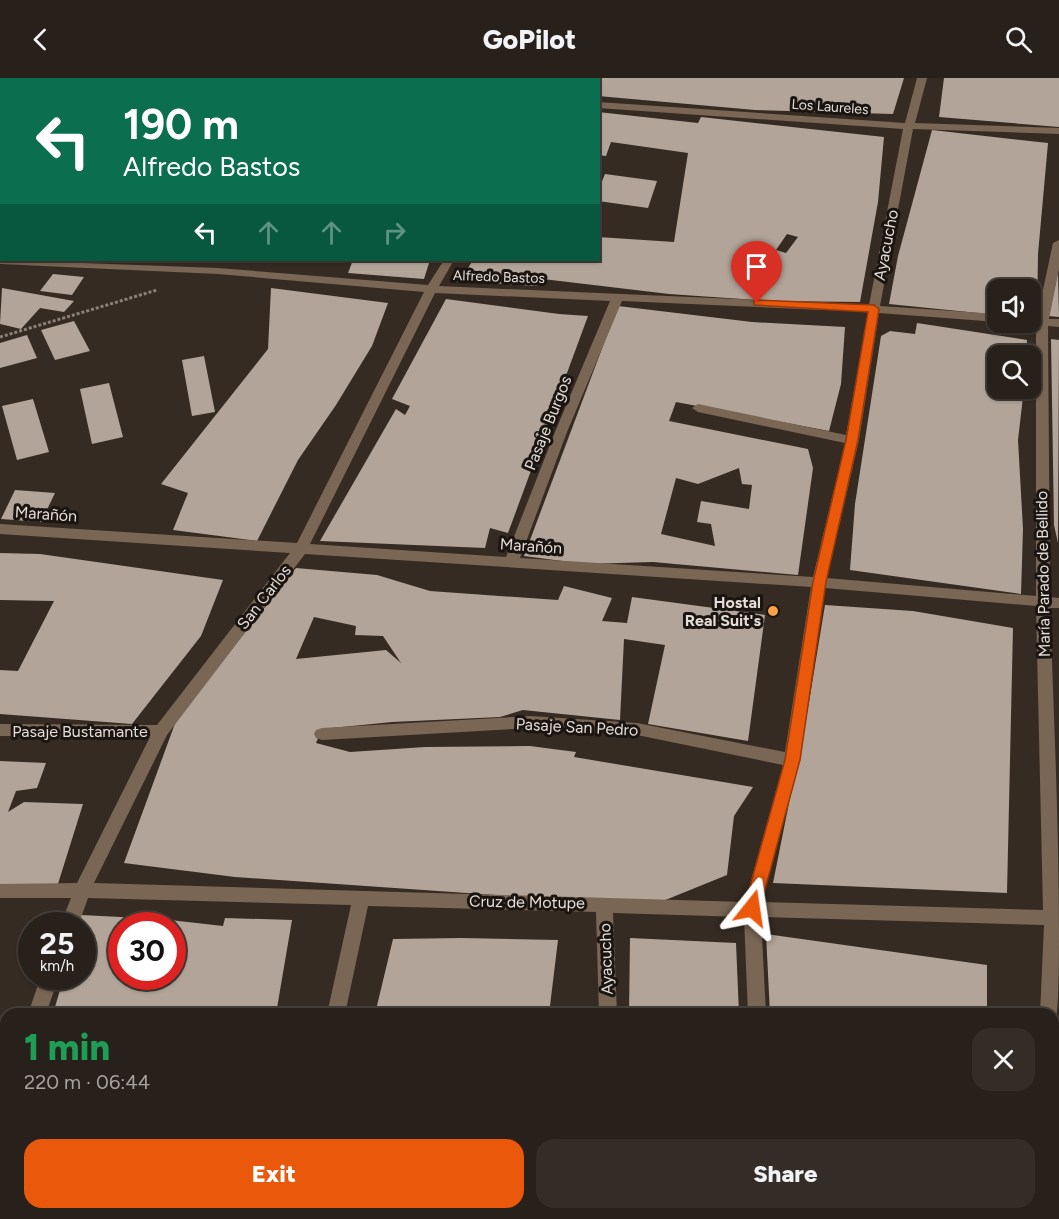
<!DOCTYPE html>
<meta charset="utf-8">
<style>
body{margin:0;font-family:Figtree,sans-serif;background:#342d27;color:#f1f3f6;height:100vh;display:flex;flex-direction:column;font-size:22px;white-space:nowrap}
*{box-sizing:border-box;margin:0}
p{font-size:20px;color:#a5a3a2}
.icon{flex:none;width:33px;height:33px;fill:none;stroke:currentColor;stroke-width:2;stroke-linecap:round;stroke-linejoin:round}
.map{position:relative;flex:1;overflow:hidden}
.sheet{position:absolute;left:0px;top:930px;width:1059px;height:212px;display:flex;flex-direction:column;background:#28201a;border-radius:18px 18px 0 0;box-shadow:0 2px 4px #0004,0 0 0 2px #443e39}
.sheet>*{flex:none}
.banner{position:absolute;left:0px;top:0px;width:600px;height:183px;box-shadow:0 2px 4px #0004,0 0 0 2px #443e39;background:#0b6e4f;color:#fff;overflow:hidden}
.controls{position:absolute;left:987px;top:201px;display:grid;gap:12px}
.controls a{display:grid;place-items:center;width:54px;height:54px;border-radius:12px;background:#28201a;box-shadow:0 2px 4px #0004,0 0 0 2px #443e39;font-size:30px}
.speed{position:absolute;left:18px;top:834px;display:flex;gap:12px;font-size:30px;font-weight:700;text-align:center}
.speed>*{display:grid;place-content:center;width:78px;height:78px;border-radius:50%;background:#28201a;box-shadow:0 2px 4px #0004,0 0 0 2px #443e39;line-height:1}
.speed small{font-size:15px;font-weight:400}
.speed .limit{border:9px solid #d22;background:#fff;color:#111}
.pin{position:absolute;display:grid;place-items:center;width:51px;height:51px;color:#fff;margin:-62px -26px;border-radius:50% 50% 50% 0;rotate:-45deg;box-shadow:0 0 6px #0007}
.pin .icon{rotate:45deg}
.me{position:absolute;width:66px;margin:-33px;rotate:15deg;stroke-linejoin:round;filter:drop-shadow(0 0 4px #0008)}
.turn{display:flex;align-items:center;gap:21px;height:126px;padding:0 24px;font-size:27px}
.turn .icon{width:78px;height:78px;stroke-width:2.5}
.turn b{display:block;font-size:42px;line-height:51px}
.lanes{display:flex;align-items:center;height:57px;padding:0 24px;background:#0003;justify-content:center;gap:30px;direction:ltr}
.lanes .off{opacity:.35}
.round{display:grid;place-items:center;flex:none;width:63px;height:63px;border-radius:18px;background:#342d27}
.summary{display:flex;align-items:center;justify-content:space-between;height:102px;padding:0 24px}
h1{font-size:36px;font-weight:800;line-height:45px;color:#1e9e55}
.action{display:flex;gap:12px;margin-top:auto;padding:12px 24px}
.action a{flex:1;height:69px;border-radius:18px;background:#ea580c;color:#fff;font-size:24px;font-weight:800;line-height:69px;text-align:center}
.action a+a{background:#342d27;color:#f1f3f6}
header{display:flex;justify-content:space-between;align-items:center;height:78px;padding:0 24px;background:#28201a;font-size:27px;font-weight:800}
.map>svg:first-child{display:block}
</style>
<header><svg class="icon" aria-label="back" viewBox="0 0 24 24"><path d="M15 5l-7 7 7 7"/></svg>GoPilot<svg class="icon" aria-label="search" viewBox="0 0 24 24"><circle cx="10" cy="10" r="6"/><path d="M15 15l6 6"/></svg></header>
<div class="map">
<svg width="1059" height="1141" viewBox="0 0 1059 1141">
<rect width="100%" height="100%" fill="#362b22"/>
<path fill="#b2a498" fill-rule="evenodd" d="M598,0H904L893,36L755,32L598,18Z
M944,0H1059V49L939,39Z
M598,34L698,45L701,39L884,59L878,124L860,224L772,223L669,216L543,201L536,208L460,203L473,182H598V159L674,164L688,75L611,64L606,78L598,77ZM787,156L798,159L786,175L776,172Z
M932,52L1048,65L1038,176L1037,240H1030V212H998V237L889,226L898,178Z
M605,96L657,103L648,130L598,123V113Z
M353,182H430L424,201L348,195Z
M1058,194L1059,239L1049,238Z
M53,196L84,199L72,217L40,213Z
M2,210L74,223L64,234L40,230L21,251L0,246Z
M271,210L388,225L372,268L336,327L298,382L257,463L173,452L188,415L161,406L268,271Z
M446,221L559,236L588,238L508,455L490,450L485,470L320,463L396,331L405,337L410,328L392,321Z
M618,228L752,244L845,249L841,306L829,353L676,324L669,343L808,371L813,390L798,497L653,484L585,486L524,478ZM739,390L742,406L752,407L749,431L701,423L697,444L711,446L715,468L661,456L676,400L698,406Z
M74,243L90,273L55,282L41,252Z
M917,245L1027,262L1026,278H998V310H1024L1018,362L1023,451L1021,516L850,492L855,426L881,258L890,253L915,256Z
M27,257L37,280L0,290V265Z
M1051,261L1059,262L1058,465L1054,447Z
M204,278L215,334L192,338L182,282Z
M109,305L123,359L92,366L80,311Z
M33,321L49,374L17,382L2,328Z
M15,412L55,415L41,444L1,441Z
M0,475L40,476L223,502L201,558L132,646L0,636V592L18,593L54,523L0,522Z
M296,490L377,497L430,513L558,522L564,508L612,520L602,543L627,545L632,519L765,537L748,663L648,646L665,567L624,561L620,642L523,632L500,639L392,644L322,651L316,665L350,674L425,669L530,668L576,674L574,679L753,709L734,738L727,797L658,825L581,823L235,799L124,785L177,640ZM314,539L356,548L355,557L383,558L401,585L386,572L296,581Z
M825,527L913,533L1013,550L1007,815L773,805L808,630Z
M0,683L46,685L37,710L16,713L8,734L24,724L83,726L57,809L0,806Z
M81,837L161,841L223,848L225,840L292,842L276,936H53L64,898H82V848H78ZM122,848H172V898H122Z
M766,856L987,887V936H770Z
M461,860L558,862L549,936H375L393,861Z
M630,860L736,865L739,936H629Z
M6,1066V1124H0V1081Z
M538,1136H574L575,1141L538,1137Z
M627,1136H748V1141H646L627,1140Z
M782,1136H988V1141H801L782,1140Z"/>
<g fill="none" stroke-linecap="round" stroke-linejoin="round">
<path stroke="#8b817a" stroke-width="3" stroke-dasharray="3 2" stroke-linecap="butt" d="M0,259L157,212"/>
<path fill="#7a6654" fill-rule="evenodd" d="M193,0H203L192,2Z
M377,0H396L397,2H378Z
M554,0H564L553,2Z
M917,0H927L915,45L1059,50V56L913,51L880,228L998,236V244L879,235L859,362L827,500L1036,518V247L1025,244H1030V239L1037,240L1053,165L1059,162V191L1049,241H1059V249L1048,248L1050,519L1059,520V530H1050C1054,640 1059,750 1059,860C1059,882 1059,923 1056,942L1053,943V936H1040L1044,847L761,839L766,936H748L744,839L613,835L617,936H599L596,834L368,828L345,936H327L351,827L88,820L78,848H60L71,820H0V806L77,805L150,659L0,658V646L157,647L290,475L0,456V446L297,465L424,214L218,196L0,186V180L2,182L218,190L428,207L444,182H454L439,208L869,227L903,51L598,30V24L905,45ZM435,215L610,223L555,354L506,479L310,466ZM622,223L868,234L846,357L698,326L692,330L698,334L845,365L813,499L520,480L567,354ZM305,476L811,509L785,674L637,645L530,638L322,650L316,652L314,656L316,660L322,662L530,650L637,657L783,687L745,824L94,805L167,657ZM825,510L1036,528L1043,832L762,824L800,682Z
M41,898H59L46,936H28Z
M6,1012V1044L0,1046V1014Z
M283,1136H303L302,1141H282Z
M606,1136H626V1141H606Z
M758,1136H778V1141H758Z
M1032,1136H1052L1051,1141H1031Z"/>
</g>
<path fill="#ea580c" stroke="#983908" stroke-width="1.5" d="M757,222L874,227L879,231L858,362L826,504L800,682L760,830L757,835L752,837L746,835L744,830L785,682L813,504L846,362L868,234L754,227V223Z"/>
<circle fill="#f8a14a" stroke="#1a1511" stroke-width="2" cx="773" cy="533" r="6"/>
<g text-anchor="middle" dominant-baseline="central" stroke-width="6" stroke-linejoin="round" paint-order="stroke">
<g font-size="14" fill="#e5ddd7" stroke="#1a1511">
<text transform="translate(830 29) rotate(4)">Los Laureles</text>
<text transform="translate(499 199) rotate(2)">Alfredo Bastos</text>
</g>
<g font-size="16" fill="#e5ddd7" stroke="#1a1511">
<text transform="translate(886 167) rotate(-79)">Ayacucho</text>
<text transform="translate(548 345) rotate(-68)">Pasaje Burgos</text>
<text transform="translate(46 436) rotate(4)">Marañón</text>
<text transform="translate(531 468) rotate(4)">Marañón</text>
<text transform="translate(1043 496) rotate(-91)">María Parado de Bellido</text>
<text transform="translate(264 519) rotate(-52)">San Carlos</text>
<text transform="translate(577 649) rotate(3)">Pasaje San Pedro</text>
<text x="80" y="653">Pasaje Bustamante</text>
<text transform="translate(527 824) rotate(1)">Cruz de Motupe</text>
<text transform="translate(606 881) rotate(-92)">Ayacucho</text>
</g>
<g font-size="16" font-weight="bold" fill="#e5ddd7" stroke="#1a1511" text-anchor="end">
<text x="761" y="524">Hostal<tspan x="761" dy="18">Real Suit's</tspan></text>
</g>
</g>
</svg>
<div class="controls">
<a><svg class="icon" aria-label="sound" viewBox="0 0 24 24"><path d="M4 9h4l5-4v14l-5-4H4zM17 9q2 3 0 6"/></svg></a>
<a><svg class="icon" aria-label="search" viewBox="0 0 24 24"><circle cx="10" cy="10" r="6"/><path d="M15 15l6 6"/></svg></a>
</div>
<div class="speed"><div>25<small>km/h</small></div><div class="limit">30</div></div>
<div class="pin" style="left:757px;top:225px;background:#d93025"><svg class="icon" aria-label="arrive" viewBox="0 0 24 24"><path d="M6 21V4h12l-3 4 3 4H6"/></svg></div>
<svg class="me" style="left:752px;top:830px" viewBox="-20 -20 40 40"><path d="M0-17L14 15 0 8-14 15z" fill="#ea580c" stroke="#fff" stroke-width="4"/></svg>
<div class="banner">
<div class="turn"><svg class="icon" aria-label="left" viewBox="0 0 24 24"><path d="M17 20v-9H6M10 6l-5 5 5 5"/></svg><div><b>190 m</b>Alfredo Bastos</div></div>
<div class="lanes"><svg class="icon" aria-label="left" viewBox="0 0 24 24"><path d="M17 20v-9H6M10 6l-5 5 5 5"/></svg><svg class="icon off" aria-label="ahead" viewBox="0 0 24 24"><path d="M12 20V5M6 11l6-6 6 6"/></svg><svg class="icon off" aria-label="ahead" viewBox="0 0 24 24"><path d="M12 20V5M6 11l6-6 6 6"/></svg><svg class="icon off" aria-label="right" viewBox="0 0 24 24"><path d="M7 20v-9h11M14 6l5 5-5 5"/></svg></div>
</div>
<section class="sheet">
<div class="summary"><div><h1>1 min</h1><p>220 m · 06:44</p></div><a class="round"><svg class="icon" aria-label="close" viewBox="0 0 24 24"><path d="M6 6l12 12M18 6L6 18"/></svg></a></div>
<div class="action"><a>Exit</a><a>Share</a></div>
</section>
</div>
